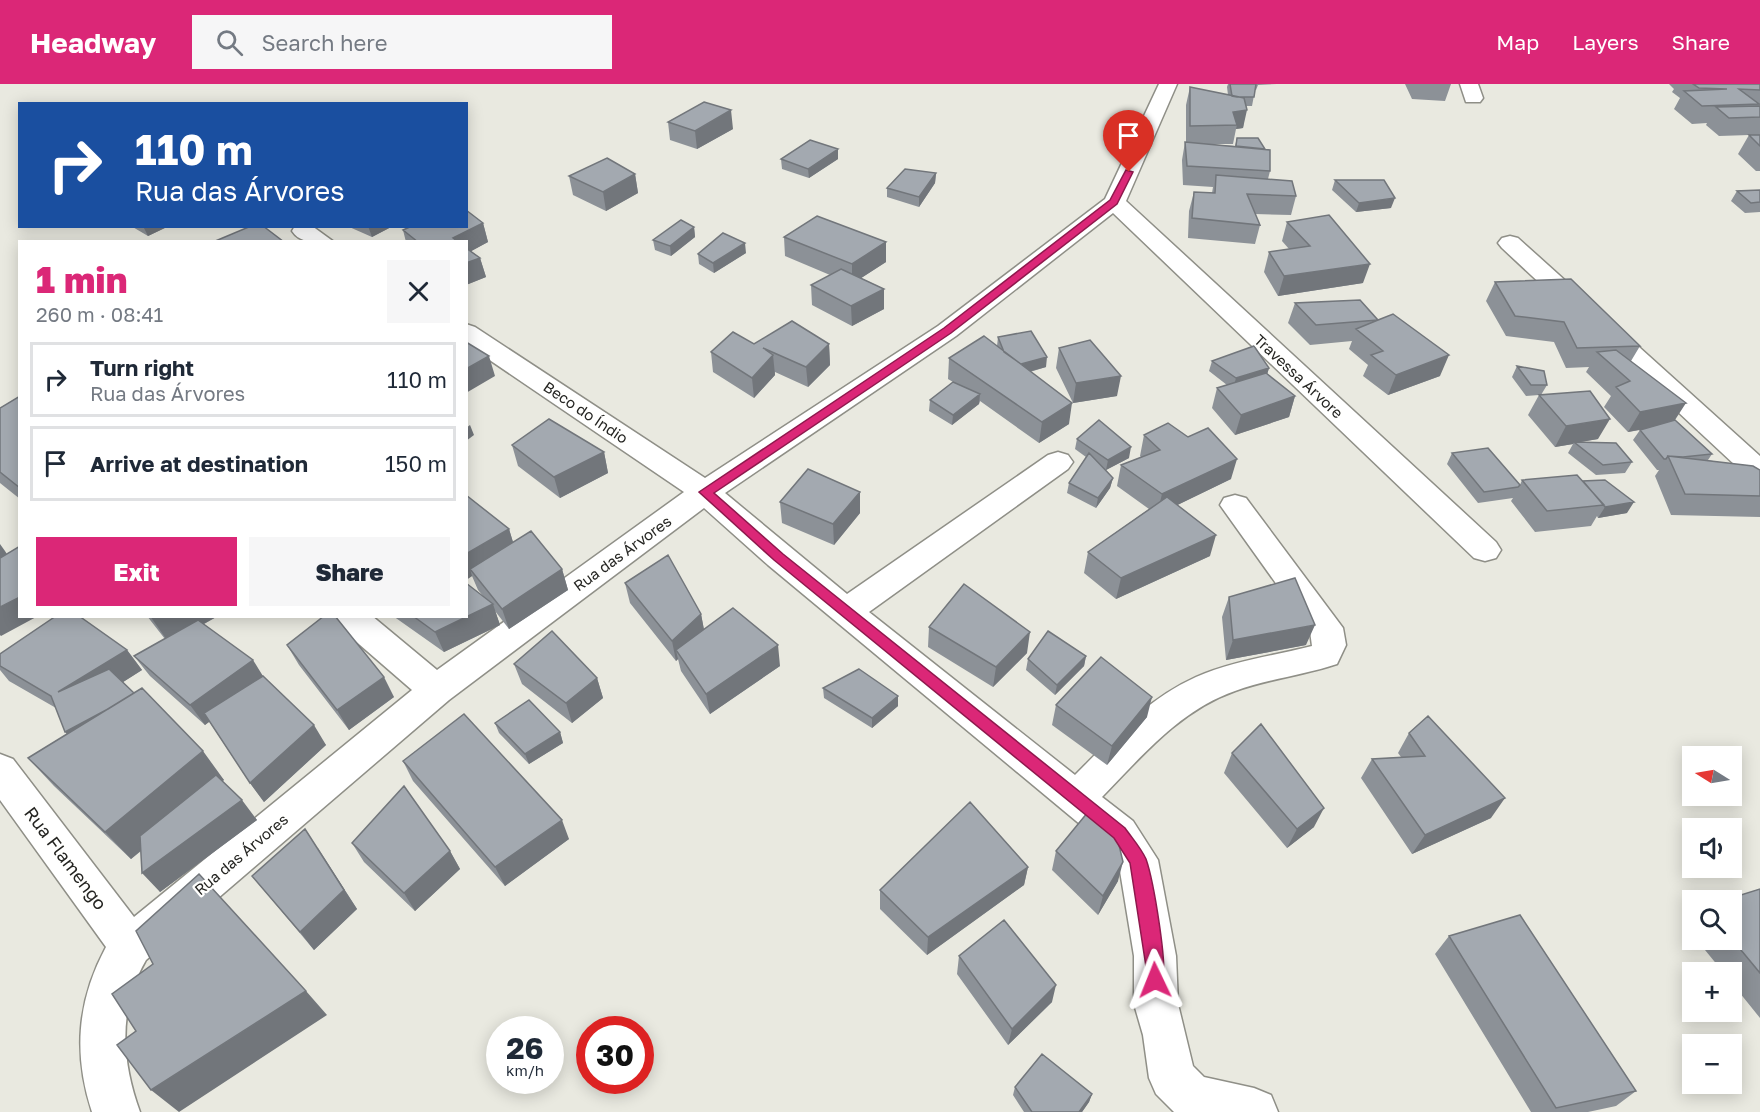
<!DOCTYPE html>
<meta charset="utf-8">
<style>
body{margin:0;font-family:"Golos Text",sans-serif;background:#f6f6f7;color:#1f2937;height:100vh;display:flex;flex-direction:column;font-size:22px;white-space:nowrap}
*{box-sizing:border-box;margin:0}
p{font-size:20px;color:#747a83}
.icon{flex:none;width:33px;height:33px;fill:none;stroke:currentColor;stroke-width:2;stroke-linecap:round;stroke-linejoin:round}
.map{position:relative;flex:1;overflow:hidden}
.drawer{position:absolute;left:18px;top:156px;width:450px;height:378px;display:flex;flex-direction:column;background:#fff;border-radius:0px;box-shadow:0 3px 15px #0003}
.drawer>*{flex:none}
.guide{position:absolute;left:18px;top:18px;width:450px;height:126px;border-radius:0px;box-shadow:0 3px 15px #0003;background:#1a4fa0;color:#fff;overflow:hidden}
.needle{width:39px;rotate:281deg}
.buttons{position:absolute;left:1682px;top:662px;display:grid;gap:12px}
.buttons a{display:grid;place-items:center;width:60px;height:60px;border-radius:0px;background:#fff;box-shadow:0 3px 15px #0003;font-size:30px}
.speed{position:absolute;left:486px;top:932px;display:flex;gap:12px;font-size:30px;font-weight:700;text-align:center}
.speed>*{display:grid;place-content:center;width:78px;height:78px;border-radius:50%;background:#fff;box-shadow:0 3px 15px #0003;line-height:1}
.speed small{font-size:15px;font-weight:400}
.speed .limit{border:9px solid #d22;background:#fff;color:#111}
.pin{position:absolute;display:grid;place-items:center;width:51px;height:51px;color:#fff;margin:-62px -26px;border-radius:50% 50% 50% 0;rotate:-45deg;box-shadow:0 0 6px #0007}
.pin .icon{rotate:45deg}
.me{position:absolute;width:66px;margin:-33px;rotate:358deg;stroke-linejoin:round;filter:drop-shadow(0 0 4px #0008)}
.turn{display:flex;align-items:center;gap:21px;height:126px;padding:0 18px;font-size:27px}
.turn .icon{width:78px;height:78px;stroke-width:2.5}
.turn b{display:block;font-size:42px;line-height:51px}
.round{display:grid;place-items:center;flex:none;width:63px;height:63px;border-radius:0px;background:#f6f6f7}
.overview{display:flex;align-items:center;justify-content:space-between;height:102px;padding:0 18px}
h1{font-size:36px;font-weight:800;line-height:45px;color:#db2777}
.action{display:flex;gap:12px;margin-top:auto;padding:12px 18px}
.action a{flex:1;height:69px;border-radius:0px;background:#db2777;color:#fff;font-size:24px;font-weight:800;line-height:69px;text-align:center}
.action a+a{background:#f6f6f7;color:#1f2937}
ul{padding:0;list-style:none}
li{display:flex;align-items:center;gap:18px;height:75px;margin:0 12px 9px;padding:0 6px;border:3px solid #e0e1e3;border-radius:0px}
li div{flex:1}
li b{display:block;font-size:22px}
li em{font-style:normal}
header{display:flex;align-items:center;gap:36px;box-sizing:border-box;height:84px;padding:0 30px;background:#db2777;color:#fff}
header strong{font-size:28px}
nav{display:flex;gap:33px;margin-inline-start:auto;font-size:21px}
.search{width:420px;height:54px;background:#f6f6f7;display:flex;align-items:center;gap:15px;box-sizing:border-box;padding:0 21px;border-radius:0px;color:#747a83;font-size:22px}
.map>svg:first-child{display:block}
</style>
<header>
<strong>Headway</strong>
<div class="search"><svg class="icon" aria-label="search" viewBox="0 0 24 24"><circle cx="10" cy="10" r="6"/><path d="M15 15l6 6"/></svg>Search here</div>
<nav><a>Map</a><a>Layers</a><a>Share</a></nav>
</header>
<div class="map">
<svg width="1760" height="1028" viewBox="0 0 1760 1028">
<rect width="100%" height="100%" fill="#e9e9e0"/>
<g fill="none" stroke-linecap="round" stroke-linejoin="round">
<g stroke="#8f8f87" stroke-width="3">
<path id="minor" d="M1159,0H1177L1126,117L1496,458L1501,466L1496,474L1485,477L1474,474L1113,129L956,252L725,409L847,510L1048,371L1058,368L1068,371L1073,378L1068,385L869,528L1075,691C1112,654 1147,615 1196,593C1233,577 1273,572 1312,562L1310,547L1220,421L1224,414L1235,411L1246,414L1343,544L1346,561L1337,580C1304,591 1268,595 1235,607C1180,626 1142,672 1102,713L1133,737L1158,776L1176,872L1178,920L1193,982L1204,993L1254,1004L1271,1011L1278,1028H1174L1156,1010L1149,994L1143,951L1134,920V872L1119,781L1105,761L768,481L704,424L449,616L146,876C118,924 121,976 140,1028H92C73,970 77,917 106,863L0,716V670L13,675L134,833L412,606L337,541L333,532H372L437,586L684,408L466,260V240L475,243L705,394L938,242L1105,115Z
M1460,0H1478L1483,14L1480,18H1466Z
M295,142H312L334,158C319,158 301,161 292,147Z
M1510,152L1518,154L1760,372V398L1750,395L1502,164L1498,159L1502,154Z"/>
</g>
<use href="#minor" fill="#fff" fill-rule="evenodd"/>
</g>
<path fill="#8c9197" d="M1228,0H1277L1258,1L1256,6H1255L1252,22H1246L1243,44L1236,45L1233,60H1208L1235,62L1237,54L1270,87L1268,95L1296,112L1291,131L1255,130L1260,141L1255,160L1188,154L1189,127L1194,108L1212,109L1213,103L1183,101L1182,76L1185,58H1186V21L1190,3L1228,11L1227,3Z
M1405,0H1451L1445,17L1412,15Z
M1669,0H1760V87H1756L1738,70L1749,51L1719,52L1706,41L1707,39L1692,40L1674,25L1680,14L1672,8L1674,5Z
M668,38L733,45L697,65L670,56Z
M838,65V75L809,94L782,85L781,75Z
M936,89L935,99L919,123L887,113V104Z
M635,90L638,109L606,127L573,111L569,92Z
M1335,96L1391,124L1356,128L1332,106Z
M1760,106V128L1745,129L1731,117L1737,107Z
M466,126L483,139L488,158L471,167L480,174L486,193L466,201V158H406L403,146L412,142H466Z
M1287,138L1363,199L1278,212L1264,188L1269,168L1289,165L1282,157Z
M131,142H169L148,152Z
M347,142H393L372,153Z
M694,143L695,153L671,172L655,166L653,156Z
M784,153L886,158V178L861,194L884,205V225L852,242L812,221L811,201L830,191L785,172Z
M746,169L714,189L699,180L698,170Z
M1495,198L1640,262L1631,277L1675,336L1712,370L1708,376L1760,386V433L1671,431L1655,392L1659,386H1657L1633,356L1640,346L1628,348L1604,323L1611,312L1586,288L1589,283L1566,284L1554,258L1506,252L1486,217Z
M1295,219L1378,236L1440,292L1388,311L1363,292L1368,281L1349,265L1352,257L1310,261L1288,239Z
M998,253L1046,283L1030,288L1069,340L1039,359L980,317L979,320L952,341L929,327L930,316L953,298L948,295L949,274L997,262Z
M754,260H829L830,281L808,303L775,288V291L754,314L713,288L711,268Z
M1059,264L1117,312L1073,319L1056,284Z
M1212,277L1269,284L1267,290L1295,312L1289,333L1235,351L1212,324L1217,304L1227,301L1209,287Z
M1517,282L1547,301L1541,311L1598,355L1580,358L1632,378L1625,389L1596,391L1568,369L1573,360L1555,363L1528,331L1539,311L1526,312L1512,293Z
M20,312V415L0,399V324Z
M1144,351L1231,395L1177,421L1210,472L1116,515L1084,489L1088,468L1149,425L1117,402L1121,381L1141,373L1140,372Z
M1077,355L1129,374L1106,386L1113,394L1110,404L1096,424L1067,409L1069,399L1086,373L1075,365Z
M512,361L604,368L608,389L560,414L518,382Z
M1452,369L1520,401L1522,396L1583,397L1627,429L1598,434L1597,432L1591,442L1535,448L1511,417L1513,414L1478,419L1447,380Z
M466,411L509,445L513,458L562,485L568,506L509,545L495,527L500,541L444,568L393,532H466L484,513L478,506L472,492L466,496Z
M780,418L860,429L834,461L782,439Z
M625,499L701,530L704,546L780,582L710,630L681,587L678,575L676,577L630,519Z
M1229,513L1306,561L1226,576L1222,533Z
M147,532H218L204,540L263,592L326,661L264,718L250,699L209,637L205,641L150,592L134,572L165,555Z
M929,543L1027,569L993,603L928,563Z
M287,561L394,613L349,646L299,581Z
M127,566L142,586L123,598L224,696L222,697L257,736L160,808L141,767L131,775L54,702L28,674L67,650L56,624L9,597L0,586V570Z
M1086,572L1084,582L1055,611L1026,586L1028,575Z
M514,580L597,594L603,614L572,639L522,600Z
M823,604L898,612V622L872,644L824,614Z
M1056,621L1147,633L1107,681L1052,641Z
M495,639L560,648L563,659L529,680L499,649Z
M1409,649L1491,734L1412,770L1361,694L1372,675L1401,673L1398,669Z
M1232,669L1314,743L1287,764L1224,689Z
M403,677L569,755L505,802L413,697Z
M352,759L450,767L460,785L415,827L364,778Z
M318,764L357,825L314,866L252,792Z
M1056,767L1118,797L1098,831L1052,786Z
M1028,783L1024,801L927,871L880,825V806Z
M1760,805V934L1731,898V888H1723L1696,855H1731V816Z
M1692,833V849L1685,840Z
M1449,852L1636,1007L1616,1022L1588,1028H1531L1435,870Z
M959,872L1052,918L1008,961L957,890Z
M1015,1003L1092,1010L1089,1018L1082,1028H1024L1013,1011Z"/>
<path fill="#72767b" d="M731,26L733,45L697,65L695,47Z
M1247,26L1243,44L1236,45L1237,41L1233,28Z
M838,65V75L809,94L808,85Z
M936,89L935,99L919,123V113Z
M635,90L638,109L606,127L603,108Z
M1395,114L1391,124L1356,128L1359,119Z
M483,139L488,158L466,170V158H454L453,154Z
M143,142H169L148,152Z
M368,142H393L372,153Z
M694,143L695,153L671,172L670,162Z
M886,158V178L852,200V180Z
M745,159L746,169L714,189L713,179Z
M480,174L486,193L466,201V179Z
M1370,180L1363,199L1278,212L1284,192Z
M884,205V225L852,242L851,222Z
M829,260L830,281L808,303L806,283Z
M773,271L775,291L754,314L752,294Z
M1449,271L1440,292L1388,311L1396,291Z
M489,272L495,292L466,309V285Z
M1047,273L1046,283L1010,293L1011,283Z
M1269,284L1266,294L1233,305L1236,294Z
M1121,292L1117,312L1073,319L1076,299Z
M980,310L979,320L952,341L953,331Z
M1295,312L1289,333L1235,351L1241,331Z
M1072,319L1069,340L1039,359L1042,338Z
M1686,319L1673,339L1628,348L1640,328Z
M1610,335L1598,355L1575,359L1574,358L1573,360L1555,363L1566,342Z
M470,341L474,351L466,357V344Z
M1131,363L1129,374L1106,386L1108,376Z
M604,368L608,389L560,414L554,393Z
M1237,375L1231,395L1157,431L1162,410Z
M1113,394L1110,404L1096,424L1098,414Z
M860,408V429L834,461L833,440Z
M1634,418L1627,429L1598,434L1605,423Z
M509,445L515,465L470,485L472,492L466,496V470Z
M1216,451L1210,472L1116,515L1121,494Z
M0,460L5,467L17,486L0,496Z
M562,485L568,506L509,545L502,525Z
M20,513V532H38L1,552L0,551V523Z
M493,520L500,541L444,568L435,548Z
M701,530L705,551L676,566L678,575L676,577L672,557Z
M150,532H218L169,559Z
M1315,541L1306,561L1226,576L1233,556Z
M1030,548L1027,569L993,603L996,583Z
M778,561L780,582L710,630L706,610Z
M127,566L142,586L76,628L58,608Z
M1086,572L1084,582L1055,611L1057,601Z
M253,576L266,597L205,641L190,621Z
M384,593L394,613L349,646L337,626Z
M597,594L603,614L572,639L566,619Z
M135,610L83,668L65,648Z
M898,612V622L872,644V634Z
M1152,613L1147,633L1107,681L1112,662Z
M314,641L326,661L264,718L250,699Z
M560,648L563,659L529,680L525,670Z
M203,667L224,696L131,775L105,748Z
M1505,714L1491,734L1412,770L1425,751Z
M242,716L257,736L160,808L142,789Z
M1324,724L1314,743L1287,764L1297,745Z
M562,736L569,755L505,802L495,783Z
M305,745L357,825L314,866L300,848Z
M450,767L460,785L415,827L404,809Z
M1123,778L1118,797L1098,831L1103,812Z
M1028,783L1024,801L927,871L928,853Z
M1056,901L1052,918L1008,961L1012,945Z
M306,907L327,931L179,1028L151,1006Z
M1092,1010L1089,1018L1082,1028H1079Z"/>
<path fill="#a3a9b0" stroke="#72767b" stroke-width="1.5" d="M1230,0H1256L1254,13H1237L1232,12Z
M1693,0H1760V6L1739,5L1759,20L1702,22L1684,7L1727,5L1699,4Z
M1190,3L1244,14L1247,26L1233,28L1237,41L1190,42Z
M704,18L731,26L695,47L668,38Z
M1760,22V33L1729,34L1716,23Z
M1749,51H1760V62Z
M1237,54H1258L1265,65L1236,62Z
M810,56L838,65L808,85L781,75Z
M1185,58L1270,66V87L1187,82Z
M607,74L635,90L603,108L569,92Z
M905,85L936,89L919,113L887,104Z
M1216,91L1292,97L1296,112L1247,110L1260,141L1192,134L1194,108L1215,109Z
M1335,96H1384L1395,114L1359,119Z
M1760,106V118L1751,119L1737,107Z
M466,126L483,139L453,154L458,158H418L403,146L412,142H466Z
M1329,131L1370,180L1284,192L1269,168L1310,162L1287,138Z
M817,132L886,158L852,180L784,153Z
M681,136L694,143L670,162L653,156Z
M251,142H263L284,158H213Z
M723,149L745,159L713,179L698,170Z
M466,164L480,174L466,179Z
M841,185L884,205L851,222L811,201Z
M1571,195L1640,262L1577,264L1564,238L1515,232L1495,198Z
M1360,216L1378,236L1393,230L1449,271L1396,291L1371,271L1383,267L1356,245L1378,236L1316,241L1295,219Z
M792,237L829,260L806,283L763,264L773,271L752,294L711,268L733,248L754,260Z
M1031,247L1047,273L1021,280L1004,268L998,253Z
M984,252L1072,319L1042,338L949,274Z
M1090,256L1121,292L1076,299L1059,264Z
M466,258L489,272L466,285Z
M1254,262L1269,284L1236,294L1212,277Z
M1616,266L1686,319L1640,328L1616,303L1630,297L1597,268Z
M1517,282L1544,287L1547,301H1531Z
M1266,289L1295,312L1241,331L1217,304Z
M953,298L980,310L953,331L930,316Z
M1590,307L1610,335L1566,342L1539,311Z
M20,312V404L0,388V324Z
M549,335L604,368L554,393L512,361Z
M1099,336L1131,363L1108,376L1077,355Z
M1675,336L1712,370L1683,373L1668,372L1666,375H1664L1640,346Z
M1168,339L1188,353L1208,344L1237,375L1162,410L1121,381L1160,366L1144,351Z
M1574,358L1616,359L1632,378L1603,381Z
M1488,364L1520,401L1518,403L1484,408L1452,369Z
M1089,369L1113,394L1098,414L1069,399Z
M1668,372L1753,382L1760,386V412L1685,410Z
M808,385L860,408L833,440L780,418Z
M1577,391L1604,421L1547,427L1522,396Z
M1605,396L1634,418L1605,423L1583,397Z
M466,411L509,445L466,470Z
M1167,413L1216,451L1121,494L1088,468Z
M531,447L562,485L502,525L470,485Z
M20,462V513L0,523V474Z
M668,471L701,530L672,557L625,499Z
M1295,494L1315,541L1233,556L1229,513Z
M466,499L493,520L435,548L413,532H466Z
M964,500L1030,548L996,583L929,543Z
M733,524L778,561L706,610L676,566Z
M56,532H79L127,566L58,608L109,585L134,609L108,625L65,648L51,612L0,582V570Z
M324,532H335L384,593L337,626L287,561Z
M198,536L253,576L190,621L134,572Z
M552,547L597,594L566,619L514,580Z
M1048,547L1086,572L1057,601L1028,575Z
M1101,573L1152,613L1112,662L1056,621Z
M859,585L898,612L872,634L823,604Z
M263,592L314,641L250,699L204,629Z
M142,604L203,667L105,748L28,674Z
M529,616L560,648L525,670L495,639Z
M464,630L562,736L495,783L403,677Z
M1428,632L1505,714L1425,751L1372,675L1425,672L1409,649Z
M1261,640L1324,724L1297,745L1232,669Z
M216,691L242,716L142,789L140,752Z
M404,702L450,767L404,809L352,759Z
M970,718L1028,783L928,853L880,806Z
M1088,728L1115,744L1123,778L1103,812L1056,767Z
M305,745L344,806L300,848L252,792Z
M199,790L306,907L151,1006L117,961L136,947L112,910L153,880L136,847Z
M1760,805V889L1731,854V816H1725Z
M1520,831L1636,1007L1556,1024L1449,852Z
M1004,836L1056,901L1012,945L959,872Z
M1042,970L1092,1010L1079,1028H1032L1015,1003Z"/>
<path fill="#db2777" stroke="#8e194d" stroke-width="1.5" d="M1126,86L1133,88L1117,120L951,249L714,409L783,470L1125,744C1132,754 1141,764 1146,775C1153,795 1169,885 1162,902L1155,905L1149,902L1130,779L1114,754L774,476L699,408L944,244L1110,116Z"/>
<g text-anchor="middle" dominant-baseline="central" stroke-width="4.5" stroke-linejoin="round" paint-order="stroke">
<g font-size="15" fill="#252522" stroke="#fffffe">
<text transform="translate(1299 292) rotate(43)">Travessa Árvore</text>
<text transform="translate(586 328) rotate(34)">Beco do Índio</text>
<text transform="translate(622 469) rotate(-36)">Rua das Árvores</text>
<text transform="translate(241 770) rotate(-40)">Rua das Árvores</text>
</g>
<g font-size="18" fill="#252522" stroke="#fffffe">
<text transform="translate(66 774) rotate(53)">Rua Flamengo</text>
</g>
</g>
</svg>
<div class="buttons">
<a><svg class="needle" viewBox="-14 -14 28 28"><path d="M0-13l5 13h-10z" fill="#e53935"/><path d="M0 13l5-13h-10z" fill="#747a83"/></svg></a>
<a><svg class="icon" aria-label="sound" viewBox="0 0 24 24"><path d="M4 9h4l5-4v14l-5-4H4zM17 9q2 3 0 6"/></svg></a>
<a><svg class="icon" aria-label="search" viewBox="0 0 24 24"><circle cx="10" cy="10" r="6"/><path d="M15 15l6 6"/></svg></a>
<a>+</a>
<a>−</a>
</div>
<div class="speed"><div>26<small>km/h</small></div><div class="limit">30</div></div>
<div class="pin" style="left:1129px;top:88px;background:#d93025"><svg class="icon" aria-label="arrive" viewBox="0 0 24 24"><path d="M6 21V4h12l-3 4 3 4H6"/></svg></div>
<svg class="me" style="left:1155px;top:896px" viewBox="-20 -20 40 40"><path d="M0-17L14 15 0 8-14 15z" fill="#db2777" stroke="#fff" stroke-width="4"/></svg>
<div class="guide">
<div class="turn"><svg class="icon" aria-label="right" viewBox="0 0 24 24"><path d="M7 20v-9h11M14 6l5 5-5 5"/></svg><div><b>110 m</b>Rua das Árvores</div></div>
</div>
<section class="drawer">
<div class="overview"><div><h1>1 min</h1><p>260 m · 08:41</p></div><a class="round"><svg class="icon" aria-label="close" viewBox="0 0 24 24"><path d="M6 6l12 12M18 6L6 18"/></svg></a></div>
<ul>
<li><svg class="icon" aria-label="right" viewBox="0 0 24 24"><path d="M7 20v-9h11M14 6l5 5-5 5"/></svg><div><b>Turn right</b><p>Rua das Árvores</p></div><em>110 m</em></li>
<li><svg class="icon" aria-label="arrive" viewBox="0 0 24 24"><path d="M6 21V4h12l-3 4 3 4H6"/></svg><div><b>Arrive at destination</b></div><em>150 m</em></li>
</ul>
<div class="action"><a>Exit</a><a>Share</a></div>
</section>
</div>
